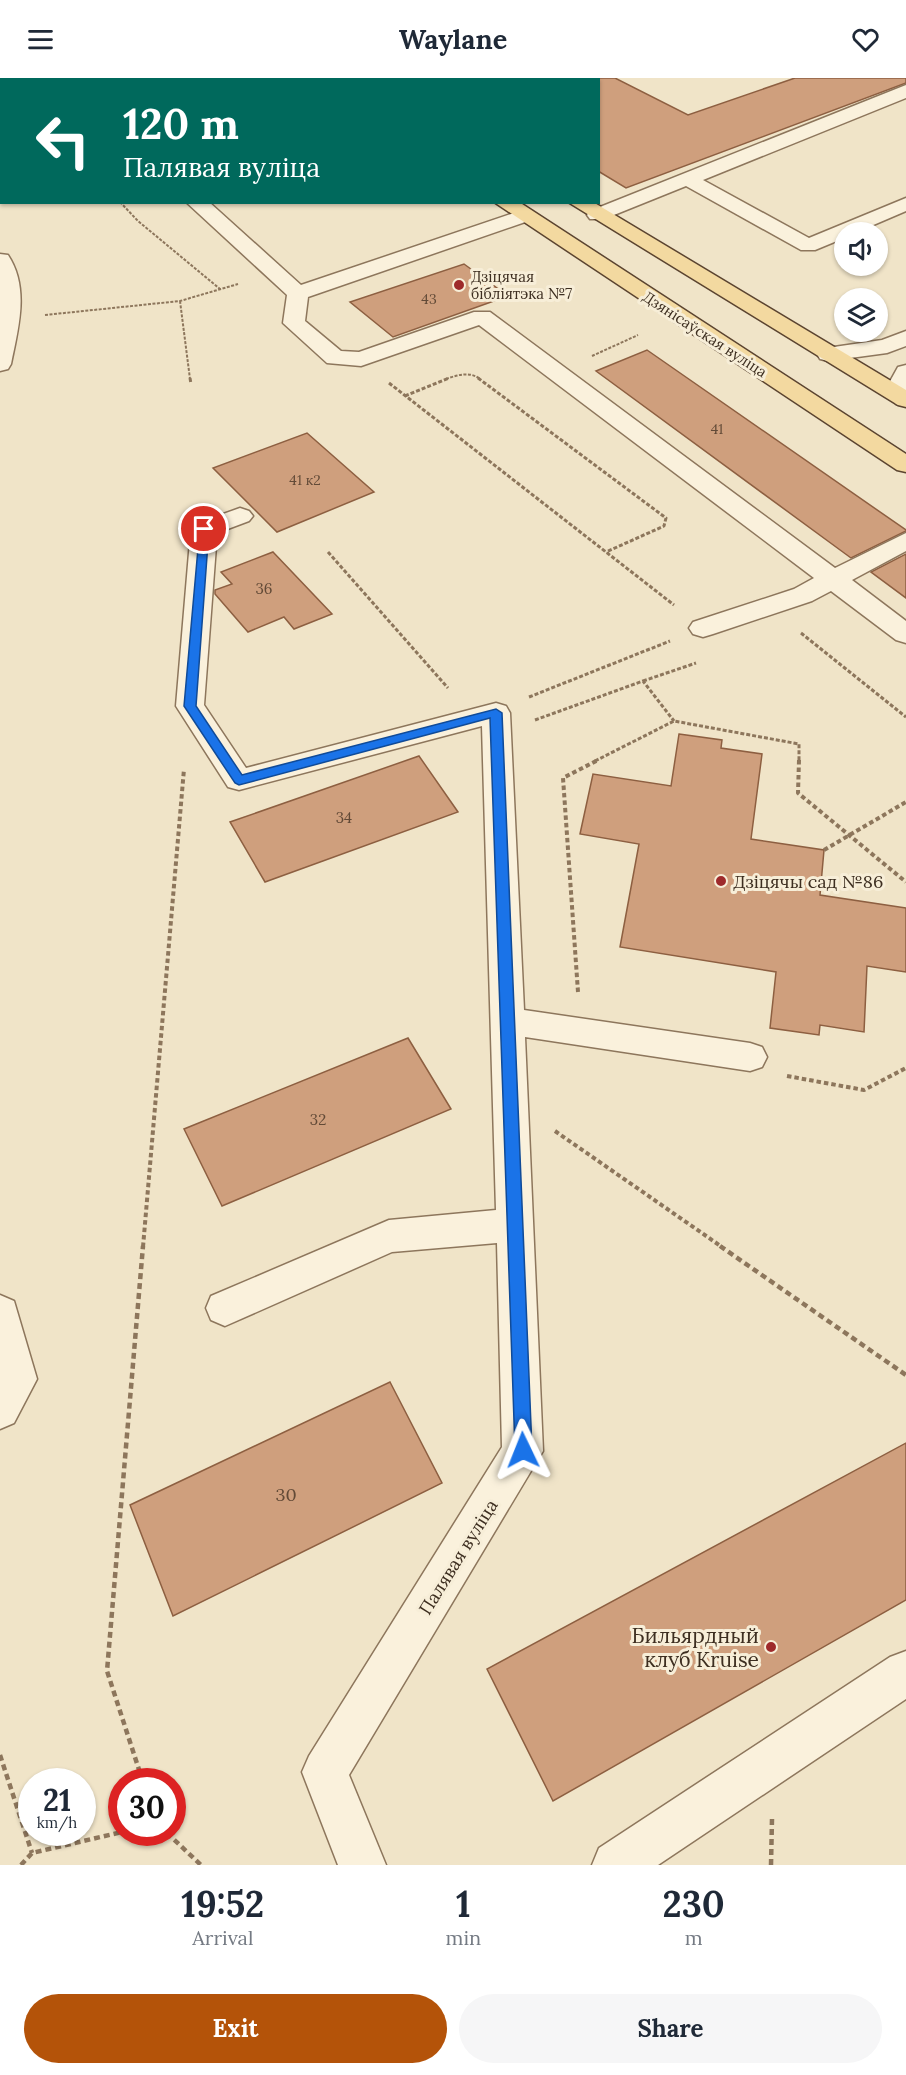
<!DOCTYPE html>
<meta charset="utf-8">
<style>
body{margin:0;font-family:Lora,serif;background:#f6f6f7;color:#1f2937;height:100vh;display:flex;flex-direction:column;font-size:22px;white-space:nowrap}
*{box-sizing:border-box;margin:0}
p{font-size:20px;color:#747a83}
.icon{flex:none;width:33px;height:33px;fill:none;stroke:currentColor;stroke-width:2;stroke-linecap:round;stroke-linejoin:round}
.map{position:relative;height:1787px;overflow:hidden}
.side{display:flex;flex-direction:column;background:#fff;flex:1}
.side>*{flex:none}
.banner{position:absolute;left:0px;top:0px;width:600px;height:126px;box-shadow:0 2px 4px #0004;background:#00695c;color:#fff;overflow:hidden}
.tools{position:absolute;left:834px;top:144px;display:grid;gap:12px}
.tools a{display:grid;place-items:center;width:54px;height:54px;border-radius:50%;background:#fff;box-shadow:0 2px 4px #0004;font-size:30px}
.speed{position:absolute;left:18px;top:1690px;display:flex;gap:12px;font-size:30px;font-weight:700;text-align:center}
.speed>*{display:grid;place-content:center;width:78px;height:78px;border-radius:50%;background:#fff;box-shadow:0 2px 4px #0004;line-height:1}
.speed small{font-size:15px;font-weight:400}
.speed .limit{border:9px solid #d22;background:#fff;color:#111}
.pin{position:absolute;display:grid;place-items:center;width:51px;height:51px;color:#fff;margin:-26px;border:3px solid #fff;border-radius:50%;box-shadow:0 2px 6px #0007}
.me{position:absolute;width:66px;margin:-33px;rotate:358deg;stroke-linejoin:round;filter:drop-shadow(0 0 4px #0008)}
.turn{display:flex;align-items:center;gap:21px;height:126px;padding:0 24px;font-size:27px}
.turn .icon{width:78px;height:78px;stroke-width:2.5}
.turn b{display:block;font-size:42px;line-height:51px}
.eta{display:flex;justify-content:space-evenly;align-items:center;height:102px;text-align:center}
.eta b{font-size:36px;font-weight:800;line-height:42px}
.cta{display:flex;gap:12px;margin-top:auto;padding:12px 24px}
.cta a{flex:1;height:69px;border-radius:36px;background:#b45309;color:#fff;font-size:24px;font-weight:800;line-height:69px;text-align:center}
.cta a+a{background:#f6f6f7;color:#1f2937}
header{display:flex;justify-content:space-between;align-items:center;height:78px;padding:0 24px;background:#fff;font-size:27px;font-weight:800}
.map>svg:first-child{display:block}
</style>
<header><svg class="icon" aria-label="menu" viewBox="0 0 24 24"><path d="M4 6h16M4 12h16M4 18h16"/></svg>Waylane<svg class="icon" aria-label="heart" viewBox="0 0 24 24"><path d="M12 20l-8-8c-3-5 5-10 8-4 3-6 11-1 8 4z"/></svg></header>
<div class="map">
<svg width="906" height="1787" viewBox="0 0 906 1787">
<rect width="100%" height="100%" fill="#f0e4c8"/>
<path fill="#cf9f7d" stroke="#8d5f41" stroke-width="1.5" d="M598,0H615L688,37L795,0H906V5L626,110L598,93Z
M464,186L508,218L393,259L350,224Z
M647,272L906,452V453L851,480L596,293Z
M307,355L374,414L277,454L213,390Z
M273,474L332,536L294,551L284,539L248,554L215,516V512L232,506L221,494Z
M906,476V520L871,494Z
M679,656L722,662L721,670L762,676L751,761L824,772L820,817L906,830V894L867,888L864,954L820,947L819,957L770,950L776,894L620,869L639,766L580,756L593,696L671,708Z
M419,678L458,734L265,804L230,744Z
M408,960L451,1031L222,1128L184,1051Z
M390,1304L442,1405L173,1538L130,1427Z
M906,1365V1522L553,1723L487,1591Z"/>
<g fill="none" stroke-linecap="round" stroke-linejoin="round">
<g stroke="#8d765c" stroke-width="3">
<path id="minor" d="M0,0H14L15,2H2V6Z
M440,0H461L439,2Z
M906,7V20L703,102L809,160L906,120V133L857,154H844V160L815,172H801L686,108L604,141H590L587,137L590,133Z
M186,124H209L301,207L517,134H531L534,138L531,142L308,219L305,243L341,273L359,274L474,234H490L835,490L906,455V473L852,502L906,543V565L896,562L831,513L812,523L713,556L703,559L693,556L689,550L693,544L794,511L814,500L479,247L361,288L327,285L283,245L287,217Z
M0,176L8,177C30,210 18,251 11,286L8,291L0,293Z
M906,253V268L887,275L828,283L820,281L817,276L820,271L882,262Z
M906,287V328L896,326L888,307L898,289Z
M240,430L249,433L253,438L249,443L217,455L204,627L246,690L496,625L506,628L510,635L524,932L750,965L762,969L767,979L762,989L750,993L525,959L543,1373L349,1697L386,1787H338L302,1694L309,1678L502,1369L497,1165L392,1174L225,1248L211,1242L206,1230L211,1218L389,1142L496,1132L482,648L239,712L228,709L176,628L191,451L195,446Z
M0,1217L14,1223L37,1301L14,1345L0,1351Z
M906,1573V1621L658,1787H592L599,1770L890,1579Z"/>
</g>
<g stroke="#5b4430" stroke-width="3">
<path id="major" d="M306,0H326L327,2H307Z
M371,0H390L391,2H372Z
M494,124H519L906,376V394L897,392Z
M568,124H593L906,312V329L898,327Z"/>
</g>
<path stroke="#8d765c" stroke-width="2" stroke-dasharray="3 1.5" stroke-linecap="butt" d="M111,2L114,0
M120,124L138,143L220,211
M180,223L190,301
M45,237L180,223L238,206
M592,278L638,257
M446,301C457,297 470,293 480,301"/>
<path stroke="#8d765c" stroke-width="3" stroke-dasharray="4 2" stroke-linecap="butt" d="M190,300L191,306
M478,300L666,440L664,448L606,474
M389,305L674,527
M405,318L449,300
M328,474L448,610
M801,555L906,639
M643,603L696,585
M529,619L670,563
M535,642L643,603L674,643
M595,683L674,643L799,666V683"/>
<path stroke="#8d765c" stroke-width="4" stroke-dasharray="4.5 3" stroke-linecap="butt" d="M799,682L798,715L906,804
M824,772L906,724
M578,914L563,700L598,682
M787,998L864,1012L906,990
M555,1053L722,1169
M143,1169L184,691"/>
<path stroke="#8d765c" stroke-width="4.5" stroke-dasharray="6 4" stroke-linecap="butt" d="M720,1168L906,1297
M0,1677L32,1775
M143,1704L107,1593L143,1168
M167,1755L201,1787
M21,1787L32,1775L122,1754
M771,1787L772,1741"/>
<use href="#minor" fill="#faf1dc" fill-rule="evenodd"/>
<use href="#major" fill="#f3d9a0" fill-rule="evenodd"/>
</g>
<path fill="#1a73e8" stroke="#114b97" stroke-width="1.5" d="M200,448L209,451L196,628L242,697L496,631L502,635L532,1372L529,1378L523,1381L517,1378L515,1372L490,640L239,707L235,705L184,628Z"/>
<g fill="#9e2a2b" stroke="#f7eed8" stroke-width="2">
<circle cx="459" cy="207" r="6"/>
<circle cx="721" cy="803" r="6"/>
<circle cx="771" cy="1569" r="6"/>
</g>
<g text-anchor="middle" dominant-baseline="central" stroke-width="6" stroke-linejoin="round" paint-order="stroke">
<g font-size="14" fill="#624a37">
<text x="429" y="221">43</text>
<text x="717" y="351">41</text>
<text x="305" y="402">41 к2</text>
</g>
<g font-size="15" fill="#3d2e20" stroke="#f7eed8" text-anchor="start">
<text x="471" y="198">Дзіцячая<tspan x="471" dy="17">бібліятэка №7</tspan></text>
</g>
<g font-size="15" fill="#3d2e20" stroke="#f7eed8">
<text transform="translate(705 256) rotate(33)">Дзянісаўская вуліца</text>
</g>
<g font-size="15" fill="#624a37">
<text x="264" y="510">36</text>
<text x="344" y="739">34</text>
<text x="318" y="1041">32</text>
</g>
<g font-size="18" fill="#3d2e20" stroke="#f7eed8" text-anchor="start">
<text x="733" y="803">Дзіцячы сад №86</text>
</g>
<g font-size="18" fill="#624a37">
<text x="286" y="1416">30</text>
</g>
<g font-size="18" fill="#3d2e20" stroke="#f7eed8">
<text transform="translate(458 1479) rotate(-58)">Палявая вуліца</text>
</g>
<g font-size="21" fill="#3d2e20" stroke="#f7eed8" text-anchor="end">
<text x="759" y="1557">Бильярдный<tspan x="759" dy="24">клуб Kruise</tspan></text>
</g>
</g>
</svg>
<div class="tools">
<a><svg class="icon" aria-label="sound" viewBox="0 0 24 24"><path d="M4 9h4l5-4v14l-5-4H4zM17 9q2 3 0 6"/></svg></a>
<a><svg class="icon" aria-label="layers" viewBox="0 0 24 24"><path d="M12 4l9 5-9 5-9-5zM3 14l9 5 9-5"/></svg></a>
</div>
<div class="speed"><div>21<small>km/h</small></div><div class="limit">30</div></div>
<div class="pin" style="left:204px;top:451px;background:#d93025"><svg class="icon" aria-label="arrive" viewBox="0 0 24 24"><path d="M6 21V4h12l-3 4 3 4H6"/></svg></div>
<svg class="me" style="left:523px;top:1372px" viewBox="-20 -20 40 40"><path d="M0-17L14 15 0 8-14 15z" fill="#1a73e8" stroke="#fff" stroke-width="4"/></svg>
<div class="banner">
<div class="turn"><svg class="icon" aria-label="left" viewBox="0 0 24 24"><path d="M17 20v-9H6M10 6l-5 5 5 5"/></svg><div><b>120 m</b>Палявая вуліца</div></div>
</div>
</div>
<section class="side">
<div class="eta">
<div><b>19:52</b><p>Arrival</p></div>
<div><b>1</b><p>min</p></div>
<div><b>230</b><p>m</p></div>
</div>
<div class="cta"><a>Exit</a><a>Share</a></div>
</section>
